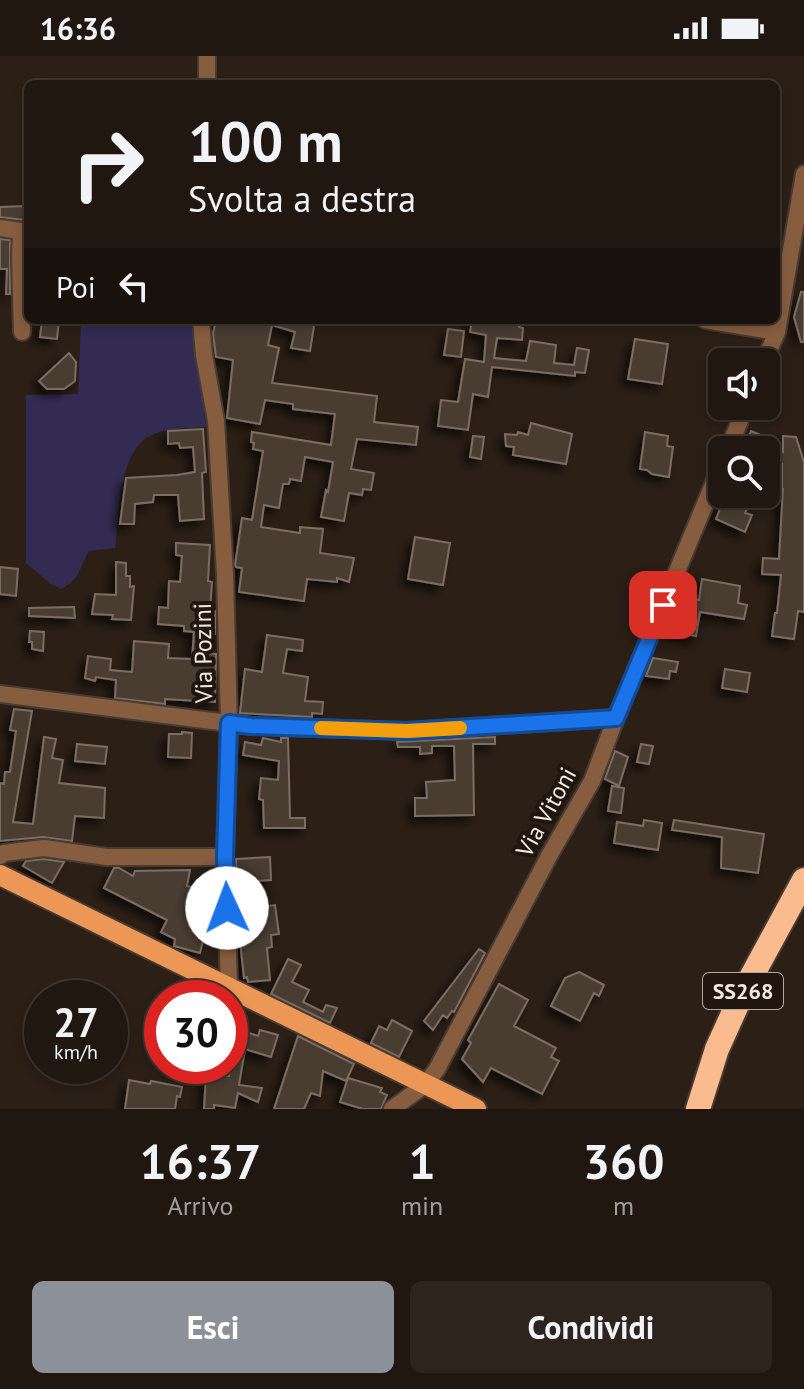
<!DOCTYPE html>
<html lang="it">
<style>
body{margin:0;font-family:"PT Sans",sans-serif;background:#2d241e;color:#f1f3f6;height:100vh;display:flex;flex-direction:column;font-size:30px;white-space:nowrap}
*{box-sizing:border-box;margin:0}
p{font-size:26px;color:#a29f9f}
.icon{flex:none;width:44px;height:44px;fill:none;stroke:currentColor;stroke-width:2;stroke-linecap:round;stroke-linejoin:round}
.map{position:relative;height:1053px;overflow:hidden}
.sheet{display:flex;flex-direction:column;background:#201710;flex:1}
.sheet>*{flex:none}
.banner{position:absolute;left:24px;top:24px;width:756px;height:244px;border-radius:12px;box-shadow:0 4px 12px #0003,0 0 0 2px #3d3630;background:#201710;color:#f1f3f6;overflow:hidden}
.tools{position:absolute;left:708px;top:292px;display:grid;gap:16px}
.tools a{display:grid;place-items:center;width:72px;height:72px;border-radius:12px;background:#201710;box-shadow:0 4px 12px #0003,0 0 0 2px #3d3630;font-size:40px}
.speed{position:absolute;left:24px;top:924px;display:flex;gap:16px;font-size:40px;font-weight:700;text-align:center}
.speed>*{display:grid;place-content:center;width:104px;height:104px;border-radius:50%;background:#201710;box-shadow:0 4px 12px #0003,0 0 0 2px #3d3630;line-height:1}
.speed small{font-size:20px;font-weight:400}
.speed .limit{border:12px solid #d22;background:#fff;color:#111}
.pin{position:absolute;display:grid;place-items:center;width:68px;height:68px;color:#fff;margin:-34px;border-radius:16px;box-shadow:0 4px 12px #0006}
.me{position:absolute;width:88px;margin:-44px;rotate:358deg;stroke-linejoin:round;filter:drop-shadow(0 0 6px #0008)}
.turn{display:flex;align-items:center;gap:28px;height:168px;padding:0 32px;font-size:36px}
.turn .icon{width:104px;height:104px;stroke-width:2.5}
.turn b{display:block;font-size:56px;line-height:68px}
.then{display:flex;align-items:center;height:76px;padding:0 32px;background:#0003;gap:16px;font-size:30px}
.eta{display:flex;justify-content:space-evenly;align-items:center;height:136px;text-align:center}
.eta b{font-size:48px;font-weight:700;line-height:56px}
.primary-button{display:flex;gap:16px;margin-top:auto;padding:16px 32px}
.primary-button a{flex:1;height:92px;border-radius:12px;background:#8c9099;color:#fff;font-size:32px;font-weight:700;line-height:92px;text-align:center}
.primary-button a+a{background:#2d241e;color:#f1f3f6}
.status{display:flex;justify-content:space-between;align-items:center;height:56px;padding:0 40px;background:#201710;direction:ltr}
.status svg{height:22px;fill:currentColor}
.map>svg:first-child{display:block}
</style>
<div class="status"><b>16:36</b><svg viewBox="0 0 49 12"><path d="M0 12V9h3v3zM5 12V6h3v6zM10 12V3h3v9zM15 12V0h3v12zM26 1h20v11H26zM47 4h2v5h-2z"/></svg></div>
<div class="map">
<svg width="804" height="1053" viewBox="0 0 804 1053">
<defs>
<filter id="shadow"><feDropShadow dx="-6" dy="6" stdDeviation="4" flood-color="#0009"/></filter>
</defs>
<rect width="100%" height="100%" fill="#2b1f16"/>
<path fill="#342b52" d="M81,264H194L206,371C188,373 166,371 150,380C118,396 119,461 115,492L89,495C78,513 82,522 61,533L51,528L26,507V339L78,338Z"/>
<path fill="#493c32" stroke="#7c6d63" stroke-width="2" filter="url(#shadow)" d="M25,150L24,164L0,161V151Z
M0,183L10,184V238H6L7,213H0Z
M801,236H804V286H801L794,261Z
M42,264H59L57,283L40,281Z
M216,264H315L310,295L291,292L295,276L272,269L268,289L279,292L272,327L377,340L374,366L418,371L416,389L357,383L351,413L374,417L371,434L363,433L362,439L349,437L344,465L321,461L326,434L328,436L333,406L305,401L301,425L290,423L289,428H283L279,452L264,449L261,471L300,477V471L323,473L320,497L354,502L349,526L337,522V526L307,523L304,545L239,536L242,512L236,511L235,509L242,462L252,464L263,395L253,393L254,387L251,386L252,376L331,389L335,358L293,353V348L265,344L260,368L227,362L233,304L216,301L213,278Z
M472,264L505,269V264H519V271L523,272L522,284L497,282L494,302L526,305L530,285L556,289L554,307L574,309L577,292L589,294L585,317L575,316V320L492,311L488,341L473,338L468,374L438,370L441,344L458,346L465,303L484,306L486,279L470,276Z
M448,273L464,275L461,301L444,299Z
M635,283L668,288L662,328L628,323Z
M69,297L76,306L75,325L64,333H47L39,325Z
M531,367L572,378L566,408L513,399L514,391L506,390L505,378L517,379L518,376L528,379Z
M203,373L206,416L202,417L204,463L180,465L178,439H154L153,446L135,448L134,468H120L126,422L177,419L195,416L193,391L180,392L179,387L168,388V375Z
M751,375L763,380L760,386L783,396V380L796,381L804,406V556L798,555L794,583L772,580L775,557H777L781,519L762,518L763,502L779,503L783,432L782,435V408L766,407V394H743Z
M645,376L668,380L667,390L673,391L669,421L652,418L647,414L640,413Z
M473,380L484,381L481,403L470,401Z
M726,438H737L751,444L745,457L752,459L745,476L716,463Z
M415,481L450,487L443,529L408,523Z
M176,487L210,489L208,525L212,526L210,555H215V578L205,577L203,597L216,598L215,646L165,643V648L115,642L116,624L96,621L95,625L85,622L88,600L111,603L110,614L132,616L134,585L169,588L168,602L192,603L194,576L184,575V570L158,568L159,551L168,552L169,525L180,526L182,500L176,499Z
M116,506L126,507V520H130V531L134,530L131,564L112,563L113,559L92,558L95,538L116,539Z
M0,511L18,513L16,540L0,538Z
M702,523L740,530L738,547L747,549L744,563L700,556L696,580L670,575L674,550L678,540L699,544Z
M74,551L75,562L29,560V552Z
M30,575L44,576L43,595L32,593V586H29Z
M267,579L303,584L302,595L287,593L283,617L308,621L305,645L323,646L322,658L312,657V661L240,657L245,613L262,616Z
M653,602L678,606L676,616L670,615L669,623L646,620Z
M725,613L750,617L747,636L722,632Z
M14,653L32,655L13,766L33,768L44,681L56,683L52,702L63,704L59,727L105,732L104,762L75,760L72,785L43,781L0,785V727L4,728L5,716H10L16,675L10,674Z
M182,676L192,677L191,702L168,701L169,678H182Z
M495,681V688H473L474,759L415,760V742H427L426,726L455,724L454,690H432V697L420,698V691H398L397,686Z
M263,682L281,686V682H288L290,762H305V772H264L263,744L259,743L261,722L278,724L279,705L243,699L245,686L261,689Z
M77,688L107,691L105,708L75,705Z
M641,688L653,690L649,708L637,706Z
M615,695L628,701L619,730L605,723Z
M612,730L624,732L621,757L608,755Z
M644,764L662,767L658,794L614,787L617,766L643,770Z
M674,764L764,778L758,817L721,812L722,781L672,774Z
M270,801L271,824L237,826L236,803Z
M44,803L64,806L52,827L23,810L26,805Z
M114,812H119L133,820L135,815L190,814L187,830L215,837L200,897L174,890L175,883L161,876L167,864L104,832Z
M275,849L279,878L271,879L272,891L267,892L270,924L248,926L247,921L244,922L238,866L246,865L244,853Z
M479,893L485,897L454,956L452,955L447,962L443,959L433,974L424,965Z
M288,903L301,909L292,926L309,934L303,946L323,956L326,949L337,952L330,967L271,938Z
M579,916L604,929L599,940L594,937L580,965L551,950L565,922Z
M499,928L528,944L514,970L556,992L551,1001L559,1005L542,1038L491,1012L483,1026L462,1003L471,987L468,984Z
M392,964L412,975L399,1001L371,987L379,970L387,974Z
M234,972L258,980L260,974L278,979L271,1001L245,993L239,1029L262,1032L258,1046L238,1037L235,1052L214,1049V1053H204L206,1019L229,1020Z
M298,980L354,1008L346,1025L323,1015L320,1040L311,1037L304,1053H274Z
M348,1022L382,1032L380,1036L387,1039L381,1053H363L340,1046Z
M129,1024L150,1028L151,1025L182,1031L180,1041L177,1040L175,1053H125Z"/>
<g fill="none" stroke-linecap="round" stroke-linejoin="round">
<g stroke="#473b33" stroke-width="20">
<path id="minor" d="M207,0V28
M0,172L21,175
M201,264L204,299L216,365L225,518L229,667L225,801L229,930
M705,264L777,276
M22,276L20,201L21,175H28
M764,306L777,276L804,118
M728,394L746,350
M0,638L251,670L407,675L616,662
M0,800L4,797L44,792L107,801H225
M392,1053L426,1028L437,1013L549,800L592,725L616,662L722,407"/>
</g>
<g stroke="#473b33" stroke-width="24">
<path id="major" d="M0,819L476,1053"/>
</g>
<g stroke="#473b33" stroke-width="28">
<path id="highway" d="M698,1053L717,993L741,940L804,824"/>
</g>
<use href="#minor" stroke="#865d3f" stroke-width="16"/>
<use href="#major" stroke="#ed9756" stroke-width="20"/>
<use href="#highway" stroke="#fabb8f" stroke-width="24"/>
</g>
<g fill="none" stroke-linecap="round" stroke-linejoin="round">
<g stroke="#114b97" stroke-width="20">
<path id="route" d="M227,852L225,801L229,667L251,670L407,675L616,662L663,549"/>
</g>
<use href="#route" stroke="#1a73e8" stroke-width="14"/>
<path stroke="#f59e0b" stroke-width="14" d="M321,672L407,675L460,672"/>
</g>
<g text-anchor="middle" dominant-baseline="central" stroke-width="8" stroke-linejoin="round" paint-order="stroke">
<rect fill="#21150d" stroke="#b3a9a3" stroke-width="2" x="703" y="917" width="80" height="36" rx="6"/>
<g font-size="22" font-weight="bold" fill="#f2e9e3">
<text x="743" y="935">SS268</text>
</g>
<g font-size="24" fill="#f2e9e3" stroke="#21150d">
<text transform="translate(203 597) rotate(-91)">Via Pozini</text>
<text transform="translate(546 756) rotate(-61)">Via Vitoni</text>
</g>
</g>
</svg>
<div class="tools">
<a><svg class="icon" aria-label="sound" viewBox="0 0 24 24"><path d="M4 9h4l5-4v14l-5-4H4zM17 9q2 3 0 6"/></svg></a>
<a><svg class="icon" aria-label="search" viewBox="0 0 24 24"><circle cx="10" cy="10" r="6"/><path d="M15 15l6 6"/></svg></a>
</div>
<div class="speed"><div>27<small>km/h</small></div><div class="limit">30</div></div>
<div class="pin" style="left:663px;top:549px;background:#d93025"><svg class="icon" aria-label="arrive" viewBox="0 0 24 24"><path d="M6 21V4h12l-3 4 3 4H6"/></svg></div>
<svg class="me" style="left:227px;top:852px" viewBox="-20 -20 40 40"><circle r="19" fill="#fff"/><path d="M0-13L10 11 0 6-10 11z" fill="#1a73e8"/></svg>
<div class="banner">
<div class="turn"><svg class="icon" aria-label="right" viewBox="0 0 24 24"><path d="M7 20v-9h11M14 6l5 5-5 5"/></svg><div><b>100 m</b>Svolta a destra</div></div>
<div class="then">Poi<svg class="icon" aria-label="left" viewBox="0 0 24 24"><path d="M17 20v-9H6M10 6l-5 5 5 5"/></svg></div>
</div>
</div>
<section class="sheet">
<div class="eta">
<div><b>16:37</b><p>Arrivo</p></div>
<div><b>1</b><p>min</p></div>
<div><b>360</b><p>m</p></div>
</div>
<div class="primary-button"><a>Esci</a><a>Condividi</a></div>
</section>
